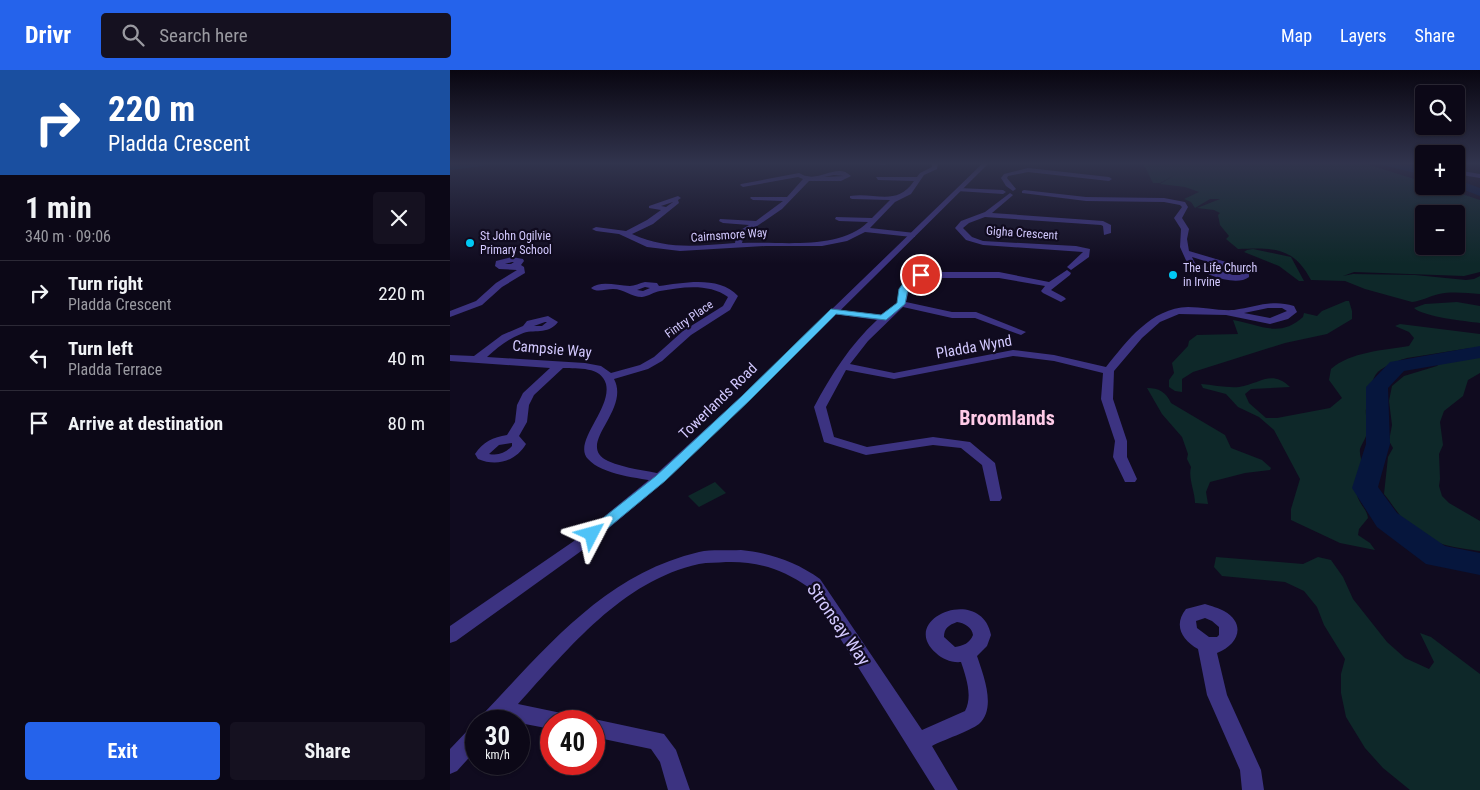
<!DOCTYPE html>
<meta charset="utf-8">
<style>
body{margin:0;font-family:"Roboto Condensed",sans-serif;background:#151120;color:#f1f3f6;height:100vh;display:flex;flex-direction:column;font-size:19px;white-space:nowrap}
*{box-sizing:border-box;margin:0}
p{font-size:16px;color:#9a9aa1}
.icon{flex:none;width:28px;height:28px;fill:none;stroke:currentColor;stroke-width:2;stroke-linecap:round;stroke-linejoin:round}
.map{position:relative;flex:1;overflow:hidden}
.side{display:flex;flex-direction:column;background:#0c0817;width:450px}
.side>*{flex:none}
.hud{background:#1a4fa0;color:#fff;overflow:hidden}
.buttons{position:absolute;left:965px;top:15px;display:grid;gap:10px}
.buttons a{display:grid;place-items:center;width:50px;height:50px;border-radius:5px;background:#0c0817;box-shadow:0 1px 4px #0004,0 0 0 1px #2c2936;font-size:25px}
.speed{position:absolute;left:15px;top:640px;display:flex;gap:10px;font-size:25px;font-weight:700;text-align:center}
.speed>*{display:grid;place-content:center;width:65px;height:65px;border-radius:50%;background:#0c0817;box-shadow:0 1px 4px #0004,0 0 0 1px #2c2936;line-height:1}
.speed small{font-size:12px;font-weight:400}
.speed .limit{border:8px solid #d22;background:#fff;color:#111}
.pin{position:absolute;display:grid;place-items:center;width:42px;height:42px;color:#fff;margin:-21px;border:2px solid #fff;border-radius:50%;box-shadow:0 1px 5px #0007}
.me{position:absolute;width:55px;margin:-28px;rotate:51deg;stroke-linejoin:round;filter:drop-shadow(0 0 4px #0008)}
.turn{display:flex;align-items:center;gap:18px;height:105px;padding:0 25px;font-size:22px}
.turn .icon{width:65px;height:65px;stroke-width:2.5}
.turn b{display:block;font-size:35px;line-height:42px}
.round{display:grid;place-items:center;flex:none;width:52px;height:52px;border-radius:5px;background:#151120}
.headline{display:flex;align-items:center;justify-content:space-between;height:85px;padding:0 25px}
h1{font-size:30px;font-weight:700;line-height:38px}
.button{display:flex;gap:10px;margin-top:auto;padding:10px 25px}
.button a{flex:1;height:58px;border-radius:5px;background:#2563eb;color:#fff;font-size:20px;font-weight:700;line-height:58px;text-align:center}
.button a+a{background:#151120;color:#f1f3f6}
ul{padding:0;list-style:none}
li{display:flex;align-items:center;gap:15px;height:65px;padding:0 25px;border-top:1px solid #2c2936}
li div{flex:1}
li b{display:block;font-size:19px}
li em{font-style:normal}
header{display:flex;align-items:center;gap:30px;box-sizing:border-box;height:70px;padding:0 25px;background:#2563eb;color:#fff}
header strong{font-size:24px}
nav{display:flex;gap:28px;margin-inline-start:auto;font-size:18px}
.search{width:350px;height:45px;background:#151120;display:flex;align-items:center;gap:12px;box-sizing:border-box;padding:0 18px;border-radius:5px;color:#9a9aa1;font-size:19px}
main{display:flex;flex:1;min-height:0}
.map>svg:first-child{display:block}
</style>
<header>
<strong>Drivr</strong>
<div class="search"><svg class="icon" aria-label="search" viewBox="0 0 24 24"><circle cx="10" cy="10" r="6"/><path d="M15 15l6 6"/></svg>Search here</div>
<nav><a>Map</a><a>Layers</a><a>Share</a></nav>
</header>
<main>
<section class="side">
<div class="hud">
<div class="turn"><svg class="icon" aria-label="right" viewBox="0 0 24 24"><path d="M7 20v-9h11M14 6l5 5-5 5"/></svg><div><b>220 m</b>Pladda Crescent</div></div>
</div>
<div class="headline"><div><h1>1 min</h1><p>340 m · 09:06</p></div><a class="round"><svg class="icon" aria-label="close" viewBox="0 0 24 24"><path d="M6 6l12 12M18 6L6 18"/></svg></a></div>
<ul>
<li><svg class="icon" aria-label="right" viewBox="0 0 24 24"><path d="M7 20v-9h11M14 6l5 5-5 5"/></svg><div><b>Turn right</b><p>Pladda Crescent</p></div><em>220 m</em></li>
<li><svg class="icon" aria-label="left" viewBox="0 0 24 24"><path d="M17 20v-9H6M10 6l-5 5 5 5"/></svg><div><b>Turn left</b><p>Pladda Terrace</p></div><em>40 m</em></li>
<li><svg class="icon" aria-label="arrive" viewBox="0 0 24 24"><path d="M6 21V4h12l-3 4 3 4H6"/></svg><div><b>Arrive at destination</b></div><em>80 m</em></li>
</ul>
<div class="button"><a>Exit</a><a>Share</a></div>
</section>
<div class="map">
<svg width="1030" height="720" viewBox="0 0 1030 720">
<rect width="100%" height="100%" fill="#100b1f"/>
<path fill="#0e2829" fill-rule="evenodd" d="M693,93H913L974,112V116H988L1030,130V202L1014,206L904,202L893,206L903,204L965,205L1016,210L1024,209L1030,206V224C1017,223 1002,221 989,224C979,226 972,231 962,232L915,219L895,211L861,210C843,176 823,178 788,179L776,169L779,166L770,155L768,145L770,143L764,140L747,138L770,129H760L745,138L741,132L734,129L749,122L735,117L710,114L725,105L710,113H703ZM974,144H1006V176H974Z
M803,179L841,187L854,211H849L829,196L794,182L797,180Z
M896,231H899L902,241V249L877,264L835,273L743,302L732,309V322L725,321L719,317V310L724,303L722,293L738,276L739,271L747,265L788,264L783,250C809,254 829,269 853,247L854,243L867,246L872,241Z
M1007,232L1030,236V253C1015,251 974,247 964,238L975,234Z
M950,254L1030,264V278H1020L957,288C949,290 932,297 927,303C921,309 918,330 916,339C915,345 918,354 917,361C917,367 912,373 910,379C909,386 913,392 912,398C910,407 906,414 907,424C908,433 917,439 918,448L909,459L908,465L920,473L925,480L890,473L841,450V439L850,409L824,360L809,347L788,337L776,324L753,318L751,314C763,315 777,318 789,317C810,314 821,299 840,317L801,319L795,324L799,333L816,348H827L880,338L892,328L879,310L881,299C900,282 934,280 959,276L964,268L959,262L945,256Z
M1030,286V303L1018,310L1013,326L994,341L990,352L993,375L989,384L990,409L989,416L992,426L999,433L1030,451V481C1008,478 982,475 964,460C952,451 944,436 934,424L938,387L943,378L939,371L942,355L939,331L942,316L954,306L987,296L993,290Z
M697,318C709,318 716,322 721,333L775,365L781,378L812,390L821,398L820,400L795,403L760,412L756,422L758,434L745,433C745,422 738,408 741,397L737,389L738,384L732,367L712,344Z
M265,412L276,423L249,437L238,426Z
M766,487L853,494L868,487L881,490L893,507L903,529L937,572L955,588L979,599L984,592L970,563L981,567L1030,604V720H960L933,698L915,678L896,647L891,623V604L895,589L874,555L867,537L854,521L835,512L772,506L764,497Z"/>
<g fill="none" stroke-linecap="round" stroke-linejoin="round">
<path fill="#06163d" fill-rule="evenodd" d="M40,93L34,96L0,100V94Z
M931,93H950L974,99V105L932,95Z
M1006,109L1030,118V126L1004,116H1006Z
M1030,276V288L954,301L938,318L940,374L928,417L947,443L995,476L1030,483V505L976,494L927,457L902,418L916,374V317L940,292Z"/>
<path fill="#3c3381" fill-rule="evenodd" d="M414,93H438L435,95Z
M482,93H488L487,99L474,105L461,124L445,132L420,158L465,163V167H462L415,162L397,171L372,176H316L230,181L197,177L169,164L146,161L142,159L146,157L176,161L197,150L211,140L199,138V136L228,126L231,128L228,130L229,133L203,154L182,164C218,180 246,176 285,173L287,162L299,155L273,153L269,151L270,149L306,151L333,131L303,130L300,128L301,127H337L353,109L348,107L293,117L290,115L291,114L349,103C352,104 354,106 357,106C372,110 388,93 401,106L391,111H359L332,139L294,165L292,173C330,171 389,181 418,152L389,151L385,149L386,147L422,148L440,130L402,129L400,128V126C426,122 446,137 464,111L428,110L426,107H467L470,103L482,97ZM384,105L394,106L374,107ZM223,132L216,137L211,136Z
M578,98L659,107L662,109L659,111L578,102L558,106L557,108L566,119L563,121L556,116L551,108L554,104Z
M1006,100L1030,104V108L1006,104Z
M509,118L553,120L556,122L553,124L507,121L506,120Z
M574,120L636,127L714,128L735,132L738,137L732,148L739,159L737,169L739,181L793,197L799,202V207C784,218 755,202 739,197L730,177L731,159L724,148L732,137L730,135L714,132L636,131L572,123V121ZM742,187L787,201L791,205H783L745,193Z
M560,123L563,125L562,126L542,143L653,151L661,155V163L654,165L653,156L651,155L535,147L519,153L513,158L522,167L533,171L626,176L640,179L639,187L621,200L617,197L633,182L533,175L516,170L505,158L511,151L535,142Z
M62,187L73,189L74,191L71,195L74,197L75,203L52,217L32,235L0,247V241L26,231L46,213L67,200L49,199L45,196L46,191ZM62,192H64L61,194H55Z
M617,200L621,203L620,205L601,220L614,227L616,229L611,232L593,223L591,221L595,216L549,208H472L460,216L456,232L502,242H526L576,262L571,265L525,248H502L453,237L418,271L400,294L444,303L563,280L604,285L656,297C677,271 701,238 738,237C753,237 769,241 784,240C806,237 822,229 844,236L847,242L838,249L820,254L776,245L729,244L710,252L692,268L664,301L663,329L677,371V387L687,409L685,412H675L663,387L665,371L651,329L653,303L604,291L563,286L444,309L396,300L376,337L384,367L417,377L483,367L520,372L545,393L552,428L550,431H540L532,395L511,378L483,375L416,385L374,372L364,337C381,305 400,275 427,250L384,244L381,243V239L432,245L447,233L450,219L455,211L471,202H549L599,212ZM818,238H832L837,241L820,248L794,243Z
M195,212L207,213L209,216C233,213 269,205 288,226L280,240L241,265L212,291L198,299L164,309C181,341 124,375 158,391C176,399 196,400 215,405L217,408L215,411L210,412C189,408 152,405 138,389C122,372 162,339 156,314C151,296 128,299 113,298L84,325L79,335L77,352L69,366L76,374C66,391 47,397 28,389L25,384C33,372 43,367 57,365L65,352L67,335L73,323L100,298L0,291V285L24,286L52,265L73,256L77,251L98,246L108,252C97,266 84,258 71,264C58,269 47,278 37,287L135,293L151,296L161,303L190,295L204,287L233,261L273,236L278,227C259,213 232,217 210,221C204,222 199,226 192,227C181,227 174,219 163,219C155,219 147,223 141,218C151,210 167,216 180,216C184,216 190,213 195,212ZM195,217L200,218L193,221L187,220ZM95,252H97L92,256H84ZM62,373V376C56,383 48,386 39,384L49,375Z
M291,480C320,483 346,492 370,509L472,660L515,641C523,626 516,607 511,592C502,593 492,589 486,583C447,549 531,514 541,565L537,576L527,586C533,604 547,638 529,654C520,661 493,670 482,676L508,720H485L358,517C333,499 307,491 276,492C267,493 258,492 249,494C172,511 119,578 68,634L116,644L119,651H101V659L54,650L53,651H30L33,644C97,577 155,504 249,482C262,479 278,481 291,480ZM507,552C514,553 522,557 523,565C520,573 513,576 505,577L494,567C494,558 499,555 507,552Z
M755,534C761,536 769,538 774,541C797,554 788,575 767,583L777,625L811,700L814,720H792L790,700L757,625L748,579C732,570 723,555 736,539ZM755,548L762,551L769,557V565L767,567H759L747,558L746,551Z
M144,649L214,664L226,680L240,720H218L210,692L201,679L144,667V651H137Z
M26,657V680L7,701L0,704V679L19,659Z"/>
<path fill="#3c3381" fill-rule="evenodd" d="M533,93H539L300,330L215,411L134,479L6,571L0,573V556L124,471L205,405L292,326Z"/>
</g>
<linearGradient id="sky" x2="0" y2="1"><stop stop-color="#090611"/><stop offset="0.48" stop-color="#31344d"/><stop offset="1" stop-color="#31344d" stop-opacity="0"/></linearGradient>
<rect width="1030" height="194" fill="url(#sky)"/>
<path fill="#4fc3f7" stroke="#337fa1" d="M471,202L475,205L462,211L458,219L455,234L436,250L386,244L300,330L215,411L147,467H138L136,464L138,460L206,406L292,326L381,239L431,245L447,233L449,219L457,208Z"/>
<g fill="#00c9f4" stroke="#100b1f" stroke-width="2">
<circle cx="20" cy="173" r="5"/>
<circle cx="723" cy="205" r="5"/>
</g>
<g text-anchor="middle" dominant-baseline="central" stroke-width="4.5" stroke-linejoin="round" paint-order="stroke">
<g font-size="12" fill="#d3c9ff" stroke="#100b1f">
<text transform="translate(572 163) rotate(4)">Gigha Crescent</text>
<text transform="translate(279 165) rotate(-4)">Cairnsmore Way</text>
<text transform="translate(239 249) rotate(-35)">Fintry Place</text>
</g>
<g font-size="12" fill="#d3c9ff" stroke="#100b1f" text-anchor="start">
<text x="30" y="166">St John Ogilvie<tspan x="30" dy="14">Primary School</tspan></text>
<text x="733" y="198">The Life Church<tspan x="733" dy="14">in Irvine</tspan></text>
</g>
<g font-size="15" fill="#d3c9ff" stroke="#100b1f">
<text transform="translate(524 277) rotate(-10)">Pladda Wynd</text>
<text transform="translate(102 279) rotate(5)">Campsie Way</text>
<text transform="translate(268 331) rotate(-44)">Towerlands Road</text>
</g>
<g font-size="18" fill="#d3c9ff" stroke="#100b1f">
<text transform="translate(389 554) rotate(55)">Stronsay Way</text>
</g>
<g font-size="20" font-weight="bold" fill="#ffcbe8" stroke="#100b1f">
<text x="557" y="348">Broomlands</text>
</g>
</g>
</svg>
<div class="buttons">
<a><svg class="icon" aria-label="search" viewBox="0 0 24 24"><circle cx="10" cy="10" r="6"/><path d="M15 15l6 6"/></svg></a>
<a>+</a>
<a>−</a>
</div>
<div class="speed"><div>30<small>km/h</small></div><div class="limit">40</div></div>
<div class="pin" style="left:471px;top:205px;background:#d93025"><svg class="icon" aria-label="arrive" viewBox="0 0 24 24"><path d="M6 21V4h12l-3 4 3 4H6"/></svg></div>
<svg class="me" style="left:142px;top:464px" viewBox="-20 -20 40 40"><path d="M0-17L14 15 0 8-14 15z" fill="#4fc3f7" stroke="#fff" stroke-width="4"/></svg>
</div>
</main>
